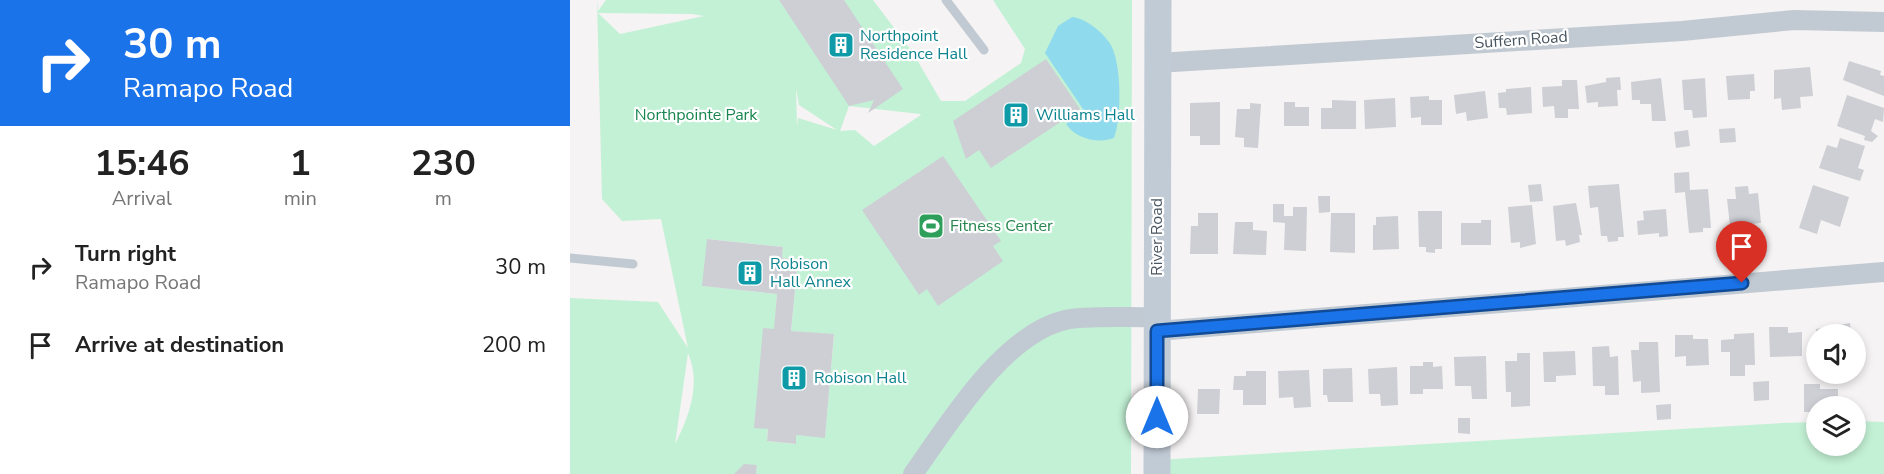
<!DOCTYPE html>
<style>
body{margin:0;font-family:"Nunito Sans",sans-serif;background:#f6f6f6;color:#222;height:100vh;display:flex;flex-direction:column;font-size:22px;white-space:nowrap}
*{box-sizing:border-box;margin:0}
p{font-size:20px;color:#767676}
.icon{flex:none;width:33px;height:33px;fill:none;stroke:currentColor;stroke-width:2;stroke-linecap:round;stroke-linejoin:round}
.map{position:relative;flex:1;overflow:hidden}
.details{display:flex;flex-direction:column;background:#fff;width:570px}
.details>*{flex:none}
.guide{background:#1a73e8;color:#fff;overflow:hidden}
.buttons{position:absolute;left:1236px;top:324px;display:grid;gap:12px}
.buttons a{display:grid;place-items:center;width:60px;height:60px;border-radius:50%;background:#fff;box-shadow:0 3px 9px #0003;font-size:30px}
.pin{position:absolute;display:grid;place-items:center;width:51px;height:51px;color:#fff;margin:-62px -26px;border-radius:50% 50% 50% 0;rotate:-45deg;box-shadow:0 0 6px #0007}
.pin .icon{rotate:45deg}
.me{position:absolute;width:66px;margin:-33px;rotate:0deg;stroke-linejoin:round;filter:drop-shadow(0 0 4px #0008)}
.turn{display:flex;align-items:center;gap:21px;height:126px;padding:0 24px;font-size:27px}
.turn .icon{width:78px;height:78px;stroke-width:2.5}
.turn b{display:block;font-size:42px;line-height:51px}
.eta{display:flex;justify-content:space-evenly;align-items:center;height:102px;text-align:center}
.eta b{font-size:36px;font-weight:700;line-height:42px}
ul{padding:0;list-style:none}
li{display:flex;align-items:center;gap:18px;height:78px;padding:0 24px}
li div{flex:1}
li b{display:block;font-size:22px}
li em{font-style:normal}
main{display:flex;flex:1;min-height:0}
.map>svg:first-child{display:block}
</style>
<main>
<section class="details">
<div class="guide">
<div class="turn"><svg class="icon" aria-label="right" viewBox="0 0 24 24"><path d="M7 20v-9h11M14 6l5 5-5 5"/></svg><div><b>30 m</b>Ramapo Road</div></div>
</div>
<div class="eta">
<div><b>15:46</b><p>Arrival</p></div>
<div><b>1</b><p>min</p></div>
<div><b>230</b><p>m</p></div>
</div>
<ul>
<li><svg class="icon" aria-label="right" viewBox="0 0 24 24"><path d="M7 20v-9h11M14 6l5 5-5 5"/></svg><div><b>Turn right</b><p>Ramapo Road</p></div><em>30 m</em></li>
<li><svg class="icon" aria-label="arrive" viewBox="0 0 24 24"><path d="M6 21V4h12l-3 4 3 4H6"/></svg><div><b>Arrive at destination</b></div><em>200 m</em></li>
</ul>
</section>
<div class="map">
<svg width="1314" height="474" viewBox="0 0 1314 474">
<rect width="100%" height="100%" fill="#f5f3f3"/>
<path fill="#c3f1d5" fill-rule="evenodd" d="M27,0L28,11L36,0H303L343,53L371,101H395L451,63L455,49L423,0H562L561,474H186L187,465L164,474H0V298L88,302L118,348L91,219L52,221L32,199ZM28,13L122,14L134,16L50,34ZM226,89L229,105L267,130L228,118L227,127ZM279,106L350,114L351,115L304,146L285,130L270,131ZM138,239L213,247L212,258L228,261L221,331L264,335L255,437L226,435L225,444L197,441L207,294L133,286ZM118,353C131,383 120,415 105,444Z
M1286,421L1314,422V474H587V460L1213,423L1246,422V446H1286Z"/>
<path fill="#90daee" d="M502,17C515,18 531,31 539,42C552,59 552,118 544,138C528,144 506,139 496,124L513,109L475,53L488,26Z"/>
<path fill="#cdcfd5" d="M209,0H274L333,89L298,113L304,100L279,106Z
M476,59L510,109L421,168L409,150L396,159L383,121Z
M1279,61L1311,71L1310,75L1314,76V96L1273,80Z
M1240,67L1243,96L1230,97L1231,108L1212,110L1211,98L1204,99V70Z
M1184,74L1185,91H1180V99L1158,100L1156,76Z
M1050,77L1051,90H1047L1048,106L1028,107V102L1017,103L1015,86L1036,82V78Z
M1091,78L1096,121H1082L1081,104H1070V100H1062L1061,82Z
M1135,78L1137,117L1123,118L1122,110H1114L1112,80Z
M992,80H1007L1009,109H998V118H985L984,106L973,107L972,87L992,86Z
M961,87L962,113L937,115L936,108H929L928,93L936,92V89Z
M915,91L918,118L897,121L896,112L886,114L884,95Z
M1277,95L1314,108L1313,122L1305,119L1301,131L1308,136L1302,142L1294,140L1295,136L1267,126Z
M859,96V100H872V125H851V117L841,118L840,97Z
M825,98L826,127L795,129L794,100Z
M762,100L786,101V129H751V108H762Z
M650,102V145H630V136H620V103Z
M714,102H725V107H739V126H714Z
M680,103L691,104L688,148L674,147V138L665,137L667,109H680Z
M1165,128L1166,142L1150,143L1149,129Z
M1118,130L1120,146L1106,148L1104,132Z
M1270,138L1295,146L1288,168L1294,170L1290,181L1249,168L1257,145L1267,148Z
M373,156L431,241L423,246L433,261L368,306L357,289L349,295L292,210Z
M1119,172L1120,190L1138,189L1141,228H1133V232L1119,233L1115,192L1105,193L1104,173Z
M971,184L973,201L960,202L958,185Z
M1049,184L1054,237H1048V241L1038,242L1037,236H1031L1028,207L1020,208L1018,186Z
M1243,185L1279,197L1270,227L1251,220L1247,234L1229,228Z
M1178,186L1179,194L1188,193L1191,223L1160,226L1157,199H1166L1165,187Z
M748,196H760V212L749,213Z
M1006,203L1012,235H1009L1010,242L996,246L995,240L986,241L983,206Z
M703,204H714V216H723V207H737L736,251L714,250L715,223L703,222Z
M962,205L966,244L950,248V242L941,243L938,207Z
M1096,209L1098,236L1089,237V233L1068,235L1067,221L1074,220L1073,211Z
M848,211H872V249H865V253L856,252V247H849Z
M628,213H648V254H620L621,226H628Z
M761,213H785V253L760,252Z
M828,216L829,249L803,250V225H806V217Z
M911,220H921V245H891V223H911Z
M665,222H683V230L697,231L696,255L663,254Z
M137,239L213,247L212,258L228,260L221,331L264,334L255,438L226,435V444L197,441L198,429L184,428L193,328L204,329L207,294L132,286Z
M1280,323L1281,334H1246V329Z
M1199,327H1218V333L1232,332V356L1200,357Z
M1184,333L1185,365H1175V376H1160V352H1151V340L1164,339V334Z
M1105,335H1123V339H1138L1139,365L1116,366V356L1105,357Z
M1069,342H1088L1090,392L1071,393V381L1063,382L1061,350H1069Z
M1039,346L1040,357L1048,356L1049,395H1035V386H1023L1022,347Z
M1005,351L1006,375L986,376V382H974L973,352Z
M947,353H960V406L941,407V392H936L935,361H947Z
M916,356L917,399H902L901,386H885L884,357Z
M853,362H863V367L872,366L873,389H853V394H840V366H853Z
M827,367L828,405L811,406L810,394H799L798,369Z
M782,368L783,402H758L757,395H753V369Z
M739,370L741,407L724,408L723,397L709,398L708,371Z
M676,371H696V405H673V390H663L664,376H676Z
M1199,381V400L1184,401L1183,382Z
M1234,384H1250V389H1268V406H1246V412H1234Z
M628,389H650L649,414H627Z
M1101,404V419L1087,420L1086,405Z
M888,418H900V434L888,433Z
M174,464L187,465L186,474H164Z"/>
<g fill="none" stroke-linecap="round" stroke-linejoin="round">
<path stroke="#c1cad2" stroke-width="9" d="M376,0L414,50
M0,258L63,264"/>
<path stroke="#c1cad2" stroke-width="20" d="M587,63L1112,31L1224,20L1314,22
M587,331L1314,272
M343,474C379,424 432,335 495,320C517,315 563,318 587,317"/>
<path stroke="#c1cbd6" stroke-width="27" d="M587,474L588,0"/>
</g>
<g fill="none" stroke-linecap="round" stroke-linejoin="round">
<g stroke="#114b97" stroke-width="15">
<path id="route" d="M587,417V331L1172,283"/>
</g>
<use href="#route" stroke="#1a73e8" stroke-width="10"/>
</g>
<defs>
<g id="building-square" transform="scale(1.35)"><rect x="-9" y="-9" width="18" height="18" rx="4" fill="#0f9aa8" stroke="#fff"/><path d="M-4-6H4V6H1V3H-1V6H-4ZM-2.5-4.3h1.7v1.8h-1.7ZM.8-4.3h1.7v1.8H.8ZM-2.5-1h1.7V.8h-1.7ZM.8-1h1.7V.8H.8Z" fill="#fff"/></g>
<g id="stadium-square" transform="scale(1.35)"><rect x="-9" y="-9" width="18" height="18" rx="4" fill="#2e9e5b" stroke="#fff"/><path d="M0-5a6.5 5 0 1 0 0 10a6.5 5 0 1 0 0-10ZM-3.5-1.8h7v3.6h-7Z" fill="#fff"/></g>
</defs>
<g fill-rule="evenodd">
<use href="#building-square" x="271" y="45"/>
<use href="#building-square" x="446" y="115"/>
<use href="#stadium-square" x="361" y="226"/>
<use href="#building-square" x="180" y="273"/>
<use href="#building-square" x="224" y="378"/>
</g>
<g text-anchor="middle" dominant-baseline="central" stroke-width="4.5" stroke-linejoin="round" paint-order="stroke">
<g font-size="16" fill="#0d838f" stroke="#fff" text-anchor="start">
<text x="290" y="36">Northpoint<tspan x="290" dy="18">Residence Hall</tspan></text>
<text x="466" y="115">Williams Hall</text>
<text x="200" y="264">Robison<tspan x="200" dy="18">Hall Annex</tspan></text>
<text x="244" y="378">Robison Hall</text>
</g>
<g font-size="16" fill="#4a5661" stroke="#fff">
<text transform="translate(951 40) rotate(-4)">Suffern Road</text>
<text transform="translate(587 237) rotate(-90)">River Road</text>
</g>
<g font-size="16" fill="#17864f" stroke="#fff">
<text x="126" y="115">Northpointe Park</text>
</g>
<g font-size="16" fill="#27864d" stroke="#fff" text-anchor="start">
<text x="380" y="226">Fitness Center</text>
</g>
</g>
</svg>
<div class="buttons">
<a><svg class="icon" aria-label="sound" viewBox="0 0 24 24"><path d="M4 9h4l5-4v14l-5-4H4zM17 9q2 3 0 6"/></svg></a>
<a><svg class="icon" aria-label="layers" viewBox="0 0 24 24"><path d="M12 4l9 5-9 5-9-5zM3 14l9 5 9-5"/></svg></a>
</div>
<div class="pin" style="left:1172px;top:283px;background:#d93025"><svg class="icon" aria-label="arrive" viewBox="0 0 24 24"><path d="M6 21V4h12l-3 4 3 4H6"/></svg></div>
<svg class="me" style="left:587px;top:417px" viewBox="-20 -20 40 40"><circle r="19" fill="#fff"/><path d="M0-13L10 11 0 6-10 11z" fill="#1a73e8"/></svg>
</div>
</main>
